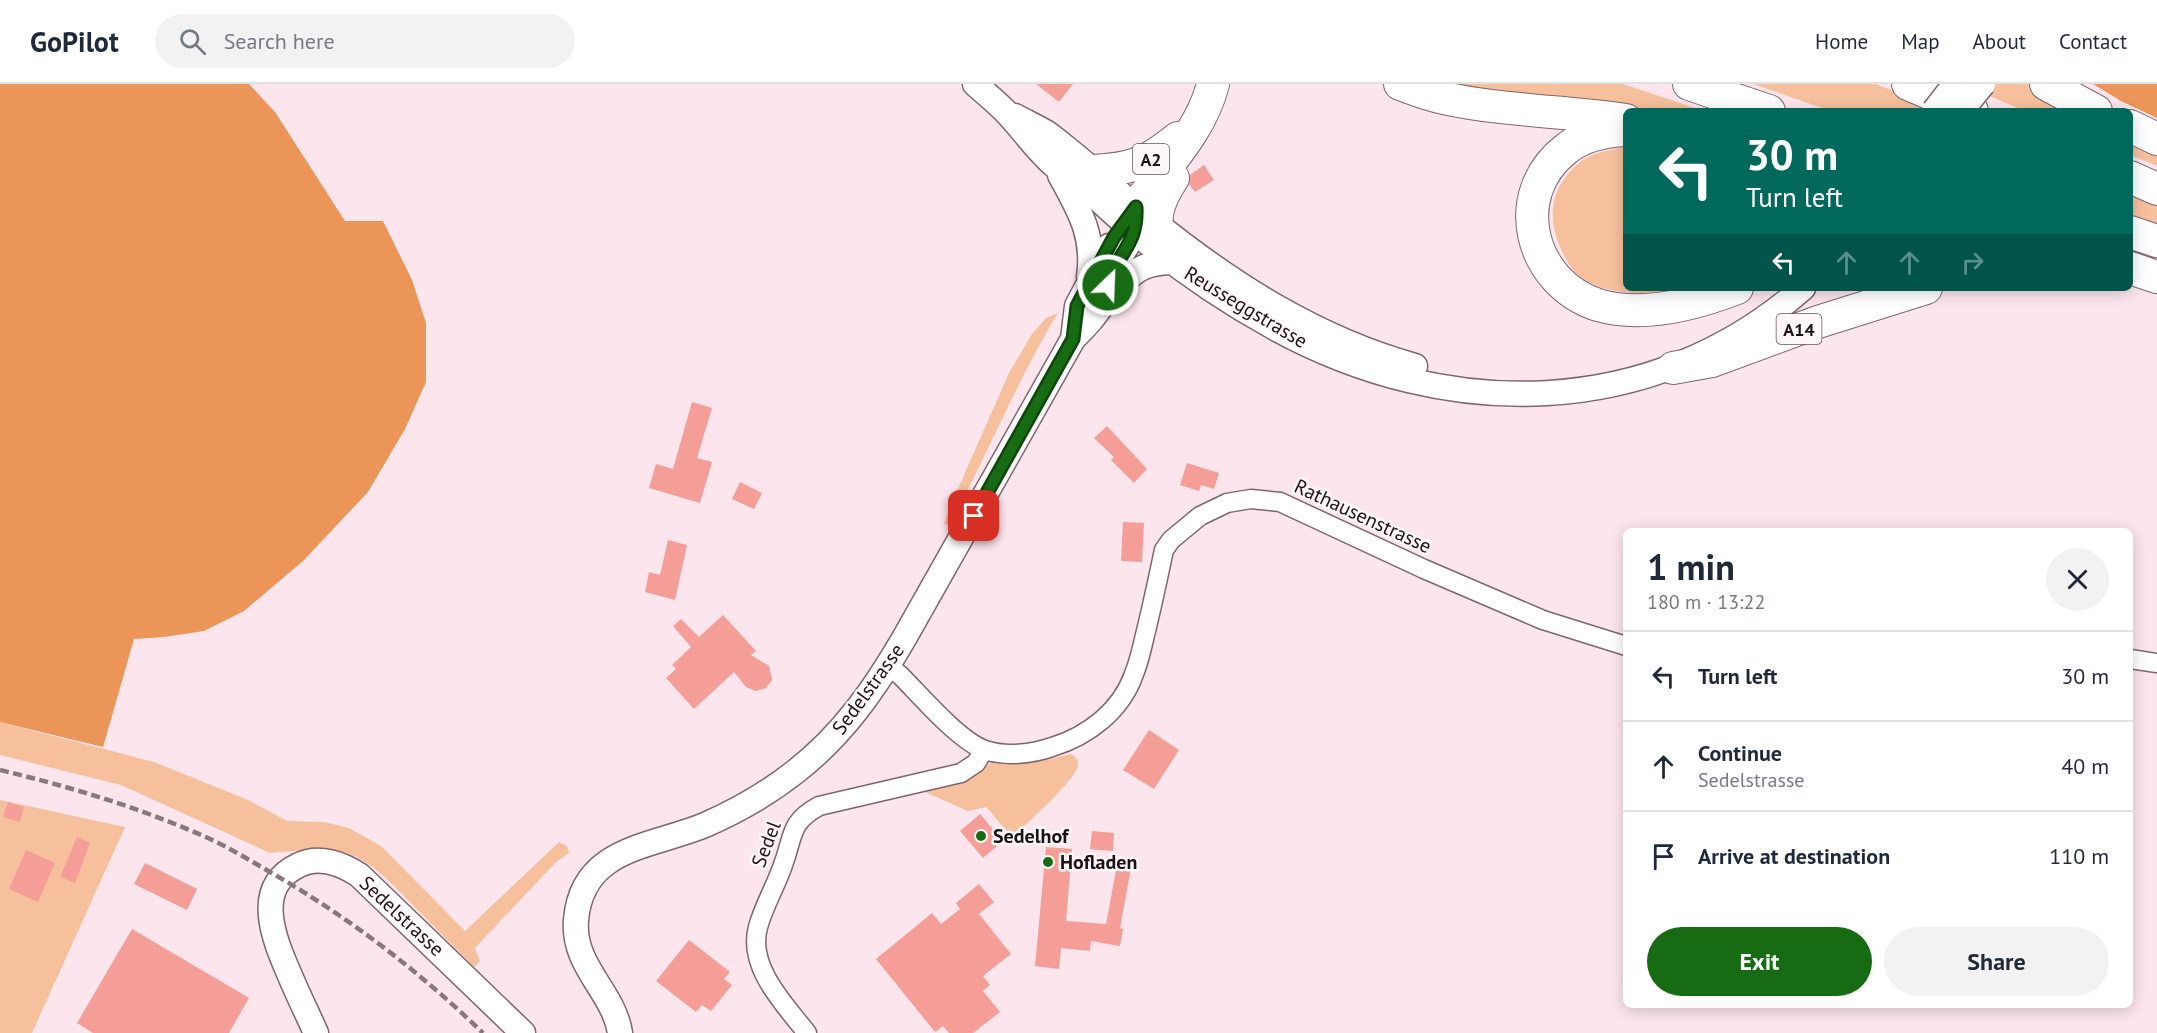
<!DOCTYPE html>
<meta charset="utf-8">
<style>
body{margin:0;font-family:"PT Sans",sans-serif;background:#f2f2f3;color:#1f2937;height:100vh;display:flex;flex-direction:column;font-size:22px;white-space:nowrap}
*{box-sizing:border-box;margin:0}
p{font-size:20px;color:#747a83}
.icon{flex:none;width:33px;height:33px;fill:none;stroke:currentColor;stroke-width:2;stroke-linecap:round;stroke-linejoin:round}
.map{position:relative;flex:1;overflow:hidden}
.sheet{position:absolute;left:1623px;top:444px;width:510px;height:480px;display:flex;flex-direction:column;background:#fff;border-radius:9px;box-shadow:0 3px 15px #0003}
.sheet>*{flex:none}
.guide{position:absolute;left:1623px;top:24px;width:510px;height:183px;border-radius:9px;box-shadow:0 3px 15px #0003;background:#00695c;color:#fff;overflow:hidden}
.pin{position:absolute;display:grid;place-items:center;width:51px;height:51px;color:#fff;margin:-26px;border-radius:12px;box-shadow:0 3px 9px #0006}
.me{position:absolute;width:66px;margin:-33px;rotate:24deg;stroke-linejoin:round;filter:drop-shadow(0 0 4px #0008)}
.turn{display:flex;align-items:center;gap:21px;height:126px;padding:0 24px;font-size:27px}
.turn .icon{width:78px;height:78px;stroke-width:2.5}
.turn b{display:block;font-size:42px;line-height:51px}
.lanes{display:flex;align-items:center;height:57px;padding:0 24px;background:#0003;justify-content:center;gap:30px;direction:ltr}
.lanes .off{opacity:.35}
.round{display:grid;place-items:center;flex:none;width:63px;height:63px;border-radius:32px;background:#f2f2f3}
.summary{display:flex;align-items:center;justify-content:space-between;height:102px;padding:0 24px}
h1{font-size:36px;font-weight:700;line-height:45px}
.button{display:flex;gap:12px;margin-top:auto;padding:12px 24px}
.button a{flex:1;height:69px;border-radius:36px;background:#166b13;color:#fff;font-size:24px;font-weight:700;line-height:69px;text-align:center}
.button a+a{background:#f2f2f3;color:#1f2937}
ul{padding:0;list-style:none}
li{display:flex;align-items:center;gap:18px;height:90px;padding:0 24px;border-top:2px solid #e0e1e3}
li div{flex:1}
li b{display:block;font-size:22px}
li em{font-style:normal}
header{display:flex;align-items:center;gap:36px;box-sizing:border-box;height:84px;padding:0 30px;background:#fff;border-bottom:2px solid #e0e1e3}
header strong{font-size:28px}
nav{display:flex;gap:33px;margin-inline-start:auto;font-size:21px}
.search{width:420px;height:54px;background:#f2f2f3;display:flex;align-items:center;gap:15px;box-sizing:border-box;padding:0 21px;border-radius:33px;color:#747a83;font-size:22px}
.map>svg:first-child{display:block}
</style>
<header>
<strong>GoPilot</strong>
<div class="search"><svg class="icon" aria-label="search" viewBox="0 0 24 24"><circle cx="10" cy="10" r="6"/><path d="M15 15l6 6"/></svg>Search here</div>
<nav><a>Home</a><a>Map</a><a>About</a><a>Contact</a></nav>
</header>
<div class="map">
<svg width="2157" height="949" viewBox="0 0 2157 949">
<rect width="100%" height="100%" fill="#fde5ed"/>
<path fill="#f7c09d" d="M1452,0H1623L1704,27H1637L1496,11Z
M1753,0H1876L1943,27H1831Z
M1961,0H2028L2052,17L2073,27H2025Z
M2130,53L2157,65V82L2130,71Z
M1626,62V204H1680C1652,213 1603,211 1579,192C1571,185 1565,174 1561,165C1545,131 1552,99 1583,76C1594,68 1613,66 1626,62Z
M2130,102L2157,113V139L2130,130Z
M1058,229C1017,296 987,372 949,442L944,440L949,425L1009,289L1032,250L1046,234Z
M0,638L154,678L248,716L287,737L324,738L349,744L381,762L465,847L559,758L567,762L569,769L555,779L475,864L480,877L474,883L389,797L373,783L355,772L339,767L306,766L270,769L121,701L0,671Z
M1071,670C1075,672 1078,675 1078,680C1078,695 1024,742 1012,753L986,723L968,727L918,705L976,689L994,677L1021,679L1038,678Z
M0,716L125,743L32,949H0Z"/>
<path fill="#ec9559" d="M0,0H249L275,28L345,137H383L412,196L426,239V298L405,345L368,408L303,477L244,527L204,547L164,553L134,555L103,663L0,638Z
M2093,0H2157V34L2121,17Z"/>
<path fill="#f49e97" d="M1036,0H1073L1059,18Z
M1204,81L1214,96L1195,108L1189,100L1190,91Z
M692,318L712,324L697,374L712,378L700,419L649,404L656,380L673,385Z
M1107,342L1147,385L1134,399L1111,376L1114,373L1094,354Z
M1187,379L1219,389L1214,405L1201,401L1199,407L1180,401Z
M740,398L762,409L754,425L732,415Z
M1123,438L1144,439L1142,478L1121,477Z
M668,456L687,461L675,516L645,508L649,488L660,491Z
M723,531L756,567L751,571L769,582L772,596L766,604L756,607L746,603L734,588L694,625L666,594L676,585L672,581L691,563L673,542L681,535L699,553Z
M1149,646L1179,666L1154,705L1123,686Z
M8,718L24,723L20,738L3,733Z
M980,730L1003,757L983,774L960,747Z
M1092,747L1114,749L1113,767L1090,765Z
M77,753L90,759L75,799L60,793Z
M1046,763L1072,765L1066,837L1106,840L1117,781L1131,784L1120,844L1123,845L1120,862L1091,857L1090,867L1061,864L1059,885L1035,882Z
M26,766L55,779L38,818L9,805Z
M145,779L197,805L187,826L134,800Z
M979,800L994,818L979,830L1011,870L983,892L990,901L983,907L1000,928L973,949H949L943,942L935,948L876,875L932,829L941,840L960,825L956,819Z
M132,845L249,914L229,949H93L77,939Z
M689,856L730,888L724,895L732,901L711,927L702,921L696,928L656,897Z"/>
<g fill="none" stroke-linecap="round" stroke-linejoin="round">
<g stroke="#7f656e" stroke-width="21">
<path id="street" d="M2130,575L2157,579
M888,582L900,591C920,611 959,657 985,666C1006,673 1032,670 1052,663C1088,652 1121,627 1134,590C1139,578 1142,564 1145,551C1152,523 1158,494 1164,466L1171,456L1200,432L1227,419L1251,415L1280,418L1424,485L1543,536L1626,562
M807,949C785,921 747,883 758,843C764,821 777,800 784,778C794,750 790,738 819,722L961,689L976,679L984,666"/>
</g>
<g stroke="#7f656e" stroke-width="27">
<path id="secondary" d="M975,0C984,8 995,17 1004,26C1022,44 1035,65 1055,82C1068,94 1083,103 1097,114C1110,126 1123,138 1136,149C1179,185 1226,217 1275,244C1447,338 1651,337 1803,204
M1015,32C1026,38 1037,43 1047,49C1057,56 1067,65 1076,72C1102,94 1127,116 1153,137C1231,200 1317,255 1415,282
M1060,91C1079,126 1095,151 1089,193
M1105,214C1132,192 1136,178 1174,178
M1073,255L1077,222L1109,162
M316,949C308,931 299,913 291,894C276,859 250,804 299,781C319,771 342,780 359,791L523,949
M620,949C614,908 572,882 576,836C582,763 652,763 705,741C737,727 767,710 795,688C843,651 876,603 906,551L1073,255C1085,243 1098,230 1105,215C1109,206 1108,196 1112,187C1125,160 1138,157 1136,123"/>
</g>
<g stroke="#7f656e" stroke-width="34">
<path id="highway" d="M1400,0C1414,5 1429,11 1444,14C1503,27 1566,27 1626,36
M1689,0L1769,27
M1908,0L1972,27
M2046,0L2096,27
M2130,42L2157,55
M1626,46C1605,47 1583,51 1566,65C1507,111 1530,199 1598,221C1642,234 1696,220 1737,204
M1093,87C1133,85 1147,79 1178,54
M2130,93L2157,105
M1136,123C1164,83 1201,48 1213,0
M2130,148L2157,157
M1160,168C1154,135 1154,123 1173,94
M2130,184L2157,193
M1673,284L1712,277L1818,238L1926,204"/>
</g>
<use href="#street" stroke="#fff" stroke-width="18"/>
<use href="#secondary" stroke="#fff" stroke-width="24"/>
<use href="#highway" stroke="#fff" stroke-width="32"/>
<path stroke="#88777c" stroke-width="4.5" stroke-dasharray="9 4.5" stroke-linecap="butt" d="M0,686C71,703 141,724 208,754C232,765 254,779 277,792C352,836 420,888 483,949"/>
<g stroke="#7f656e" stroke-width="27" stroke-linecap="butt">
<path id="secondary-bridge" d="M1934,27L1955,0
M1961,27L1983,0"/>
</g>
<use href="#secondary-bridge" stroke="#fff" stroke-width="24"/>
</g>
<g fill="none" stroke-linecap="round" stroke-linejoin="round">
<g stroke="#0e460c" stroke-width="15">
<path id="route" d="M974,432L1073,255L1077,222L1114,153L1136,123C1138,162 1117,168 1108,201"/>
</g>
<use href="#route" stroke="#166b13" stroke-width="10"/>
</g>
<g fill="#166b13" stroke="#fef7f9" stroke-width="2">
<circle cx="981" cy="752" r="6"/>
<circle cx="1048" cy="778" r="6"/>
</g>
<g text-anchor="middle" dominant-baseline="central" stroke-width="5" stroke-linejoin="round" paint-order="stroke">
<g fill="#fef7f9" stroke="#605759" stroke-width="1.5">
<rect x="1133" y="60" width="36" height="30" rx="4.5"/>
<rect x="1776.5" y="230" width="45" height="30" rx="4.5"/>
</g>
<g font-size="18" font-weight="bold" fill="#1c1215">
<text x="1151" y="75">A2</text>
<text x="1799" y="245">A14</text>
</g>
<g font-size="20" fill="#1c1215" stroke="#fef7f9">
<text transform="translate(1246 223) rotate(31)">Reusseggstrasse</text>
<text transform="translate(1363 432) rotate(25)">Rathausenstrasse</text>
<text transform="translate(868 605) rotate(-54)">Sedelstrasse</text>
<text transform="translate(766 760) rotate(-69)">Sedel</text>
<text transform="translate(402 832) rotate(43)">Sedelstrasse</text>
</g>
<g font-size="20" font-weight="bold" fill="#1c1215" stroke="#fef7f9" text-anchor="start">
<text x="993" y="752">Sedelhof</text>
<text x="1060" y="778">Hofladen</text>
</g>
</g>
</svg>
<div class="pin" style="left:974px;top:432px;background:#d93025"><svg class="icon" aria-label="arrive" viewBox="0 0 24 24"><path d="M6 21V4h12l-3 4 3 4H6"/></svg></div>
<svg class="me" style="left:1108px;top:201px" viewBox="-20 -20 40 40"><circle r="17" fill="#166b13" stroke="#fff" stroke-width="3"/><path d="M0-11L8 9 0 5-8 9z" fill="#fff"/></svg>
<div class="guide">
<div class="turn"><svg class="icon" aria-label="left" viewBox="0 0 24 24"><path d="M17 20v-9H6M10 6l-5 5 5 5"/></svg><div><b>30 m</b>Turn left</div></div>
<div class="lanes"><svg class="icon" aria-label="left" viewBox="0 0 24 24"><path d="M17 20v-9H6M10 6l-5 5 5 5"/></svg><svg class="icon off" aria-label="ahead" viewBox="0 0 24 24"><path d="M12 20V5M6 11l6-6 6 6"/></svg><svg class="icon off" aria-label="ahead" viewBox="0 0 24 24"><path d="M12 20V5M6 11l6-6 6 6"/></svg><svg class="icon off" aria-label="right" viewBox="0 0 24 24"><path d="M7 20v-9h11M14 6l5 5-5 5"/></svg></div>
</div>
<section class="sheet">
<div class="summary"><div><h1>1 min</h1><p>180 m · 13:22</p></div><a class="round"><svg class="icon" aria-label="close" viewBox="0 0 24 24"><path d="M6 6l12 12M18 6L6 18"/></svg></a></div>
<ul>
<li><svg class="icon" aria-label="left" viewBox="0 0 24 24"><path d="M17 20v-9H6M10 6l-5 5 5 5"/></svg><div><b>Turn left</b></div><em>30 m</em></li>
<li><svg class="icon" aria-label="ahead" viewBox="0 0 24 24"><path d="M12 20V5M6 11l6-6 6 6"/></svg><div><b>Continue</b><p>Sedelstrasse</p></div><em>40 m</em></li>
<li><svg class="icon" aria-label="arrive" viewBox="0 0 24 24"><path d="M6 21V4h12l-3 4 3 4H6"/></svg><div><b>Arrive at destination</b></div><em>110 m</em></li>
</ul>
<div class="button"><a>Exit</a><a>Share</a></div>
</section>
</div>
